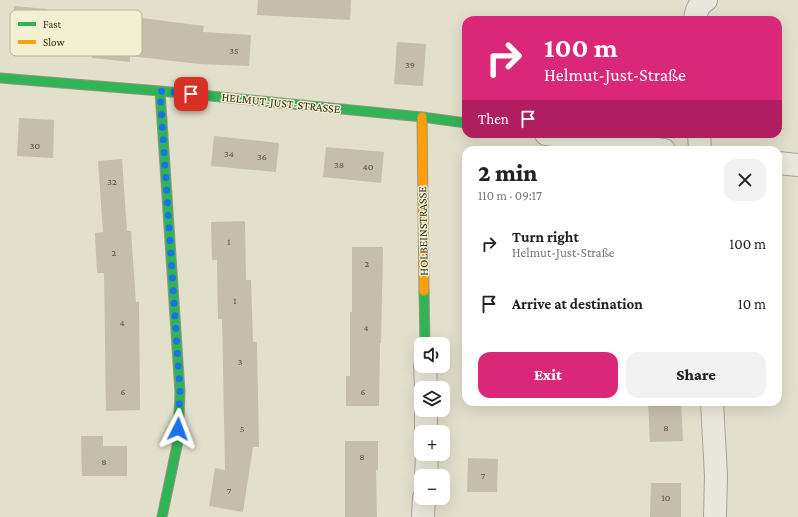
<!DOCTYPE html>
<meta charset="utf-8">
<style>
body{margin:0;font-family:"Crimson Pro",serif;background:#f2f2f2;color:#222;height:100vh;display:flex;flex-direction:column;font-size:15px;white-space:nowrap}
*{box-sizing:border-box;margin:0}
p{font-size:13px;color:#767676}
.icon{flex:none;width:22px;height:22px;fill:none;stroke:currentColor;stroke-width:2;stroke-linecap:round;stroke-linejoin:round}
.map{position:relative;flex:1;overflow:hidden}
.details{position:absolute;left:462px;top:146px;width:320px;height:260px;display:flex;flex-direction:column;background:#fff;border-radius:12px;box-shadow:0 4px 16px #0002}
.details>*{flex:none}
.banner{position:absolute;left:462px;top:16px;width:320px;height:122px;border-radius:12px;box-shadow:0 4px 16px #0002;background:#db2777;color:#fff;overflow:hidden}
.fabs{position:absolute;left:414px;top:337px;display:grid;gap:8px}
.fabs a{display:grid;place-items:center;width:36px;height:36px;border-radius:8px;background:#fff;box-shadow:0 4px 16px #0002;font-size:20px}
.pin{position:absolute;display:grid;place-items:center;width:34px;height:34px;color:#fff;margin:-17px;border-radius:8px;box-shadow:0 2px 6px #0006}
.me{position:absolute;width:44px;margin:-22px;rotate:3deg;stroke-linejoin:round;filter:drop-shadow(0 0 3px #0008)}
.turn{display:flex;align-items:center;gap:14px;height:84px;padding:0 16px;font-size:18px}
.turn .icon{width:52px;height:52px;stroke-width:2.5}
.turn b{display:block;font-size:28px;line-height:34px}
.then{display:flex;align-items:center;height:38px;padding:0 16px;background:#0003;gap:8px;font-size:15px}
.round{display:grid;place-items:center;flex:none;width:42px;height:42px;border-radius:12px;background:#f2f2f2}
.head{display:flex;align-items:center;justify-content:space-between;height:68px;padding:0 16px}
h1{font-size:24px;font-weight:800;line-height:30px}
.button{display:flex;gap:8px;margin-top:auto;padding:8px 16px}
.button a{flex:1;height:46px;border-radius:12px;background:#db2777;color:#fff;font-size:16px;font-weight:800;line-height:46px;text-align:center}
.button a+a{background:#f2f2f2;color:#222}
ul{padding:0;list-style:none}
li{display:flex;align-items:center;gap:12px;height:60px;padding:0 16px}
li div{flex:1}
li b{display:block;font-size:15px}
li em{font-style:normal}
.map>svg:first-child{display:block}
</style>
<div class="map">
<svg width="798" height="517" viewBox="0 0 798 517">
<rect width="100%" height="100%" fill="#e2dfcb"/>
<path fill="#c5beac" d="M258,0H351L350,20L257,15Z
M14,6L46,9L45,16L96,21L97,11L134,15V17L204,26L203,32L251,35L249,66L199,64L130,56V62L92,58V55L10,47Z
M397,42L426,44L423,86L394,84Z
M19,118L54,120L53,158L17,156Z
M214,136L279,143L276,172L211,166Z
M326,147L384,152L381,183L323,177Z
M122,159L127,231H131L136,302H139L140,410L106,411L104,273H97L95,233L103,232L98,161Z
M245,221L246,280H251L253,342H257L259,447H253L243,512L209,506L215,468L225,470L222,319H218L217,260H212L211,222Z
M352,247H383L381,343H380L379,406H346V376H350V312H352Z
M648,402H681L683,441L650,442Z
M81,436H103V446H127V476H82Z
M345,441H378V470H376L377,517H345Z
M468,458L498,459L497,492H467Z
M651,483H681V517H650Z"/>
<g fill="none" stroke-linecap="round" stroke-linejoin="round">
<g stroke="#a7a394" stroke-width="24">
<path id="street" d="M695,20C696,11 698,5 706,0
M546,134L664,150
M699,134L700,150
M778,163L798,165
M425,366L426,388
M712,402L716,476L715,517
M426,410V432
M426,476L427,454
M423,517L424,498"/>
</g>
<g stroke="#969385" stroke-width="11">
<path id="fast" d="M0,78L160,91L422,117L466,123
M160,91L180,392L178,441L162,517
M424,291L425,344"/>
</g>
<g stroke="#969385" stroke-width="11">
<path id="slow" d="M422,117L424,291"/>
</g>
<use href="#street" stroke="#eae8dc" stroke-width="22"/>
<use href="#fast" stroke="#30b455" stroke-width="9"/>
<use href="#slow" stroke="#ff9f0a" stroke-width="9"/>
</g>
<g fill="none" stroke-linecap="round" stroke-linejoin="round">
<path stroke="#1a73e8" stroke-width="7" stroke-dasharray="0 12.6" d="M178,429L180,392L160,91L191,94"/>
</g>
<g text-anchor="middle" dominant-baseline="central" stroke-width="3" stroke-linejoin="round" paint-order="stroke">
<g font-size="10" fill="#585042">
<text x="234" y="50">35</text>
<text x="410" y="64">39</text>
<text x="35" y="145">30</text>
<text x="229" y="153">34</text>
<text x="262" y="156">36</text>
<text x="339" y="164">38</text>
<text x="368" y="166">40</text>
<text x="112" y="181">32</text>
<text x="229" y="241">1</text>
<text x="114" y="252">2</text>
<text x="367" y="263">2</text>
<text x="235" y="300">1</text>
<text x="122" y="322">4</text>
<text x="366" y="327">4</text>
<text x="240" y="361">3</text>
<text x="123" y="391">6</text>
<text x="363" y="391">6</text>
<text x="666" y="427">8</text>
<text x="242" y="428">5</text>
<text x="362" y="456">8</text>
<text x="104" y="461">8</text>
<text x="483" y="475">7</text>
<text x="229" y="490">7</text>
<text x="666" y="497">10</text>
</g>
<g font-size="12" fill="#342c1e" stroke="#f3efd1">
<text transform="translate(281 103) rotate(6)">HELMUT-JUST-STRASSE</text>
<text transform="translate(423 231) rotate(-91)">HOLBEINSTRASSE</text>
</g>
</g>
<rect x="10" y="10" width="132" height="46" rx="6" fill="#f3efd1" stroke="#bab49b" stroke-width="1"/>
<rect x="18" y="22" width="18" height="4" fill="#30b455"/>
<rect x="18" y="40" width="18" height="4" fill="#ff9f0a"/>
<g font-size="11" fill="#342c1e">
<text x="43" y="28">Fast</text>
<text x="43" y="46">Slow</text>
</g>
</svg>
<div class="fabs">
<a><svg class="icon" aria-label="sound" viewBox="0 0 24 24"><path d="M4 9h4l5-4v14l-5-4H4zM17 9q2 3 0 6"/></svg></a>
<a><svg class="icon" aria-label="layers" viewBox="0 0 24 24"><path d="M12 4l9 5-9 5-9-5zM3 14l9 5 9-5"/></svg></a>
<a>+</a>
<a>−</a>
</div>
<div class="pin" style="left:191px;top:94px;background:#d93025"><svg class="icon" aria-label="arrive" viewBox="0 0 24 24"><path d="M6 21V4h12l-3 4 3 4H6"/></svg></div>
<svg class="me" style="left:178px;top:429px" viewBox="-20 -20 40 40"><path d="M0-17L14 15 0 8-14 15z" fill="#1a73e8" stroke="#fff" stroke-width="4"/></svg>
<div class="banner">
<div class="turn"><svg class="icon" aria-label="right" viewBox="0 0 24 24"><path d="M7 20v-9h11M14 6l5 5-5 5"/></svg><div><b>100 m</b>Helmut-Just-Straße</div></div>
<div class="then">Then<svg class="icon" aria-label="arrive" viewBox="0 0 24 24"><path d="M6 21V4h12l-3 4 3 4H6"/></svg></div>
</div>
<section class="details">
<div class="head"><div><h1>2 min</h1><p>110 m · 09:17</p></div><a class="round"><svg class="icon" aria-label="close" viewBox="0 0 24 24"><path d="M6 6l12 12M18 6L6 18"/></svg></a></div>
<ul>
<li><svg class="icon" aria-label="right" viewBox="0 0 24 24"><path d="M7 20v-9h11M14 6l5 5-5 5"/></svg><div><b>Turn right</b><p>Helmut-Just-Straße</p></div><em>100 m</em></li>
<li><svg class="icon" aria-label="arrive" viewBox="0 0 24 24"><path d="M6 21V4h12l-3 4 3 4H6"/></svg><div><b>Arrive at destination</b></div><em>10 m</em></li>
</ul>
<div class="button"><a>Exit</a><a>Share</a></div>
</section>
</div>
